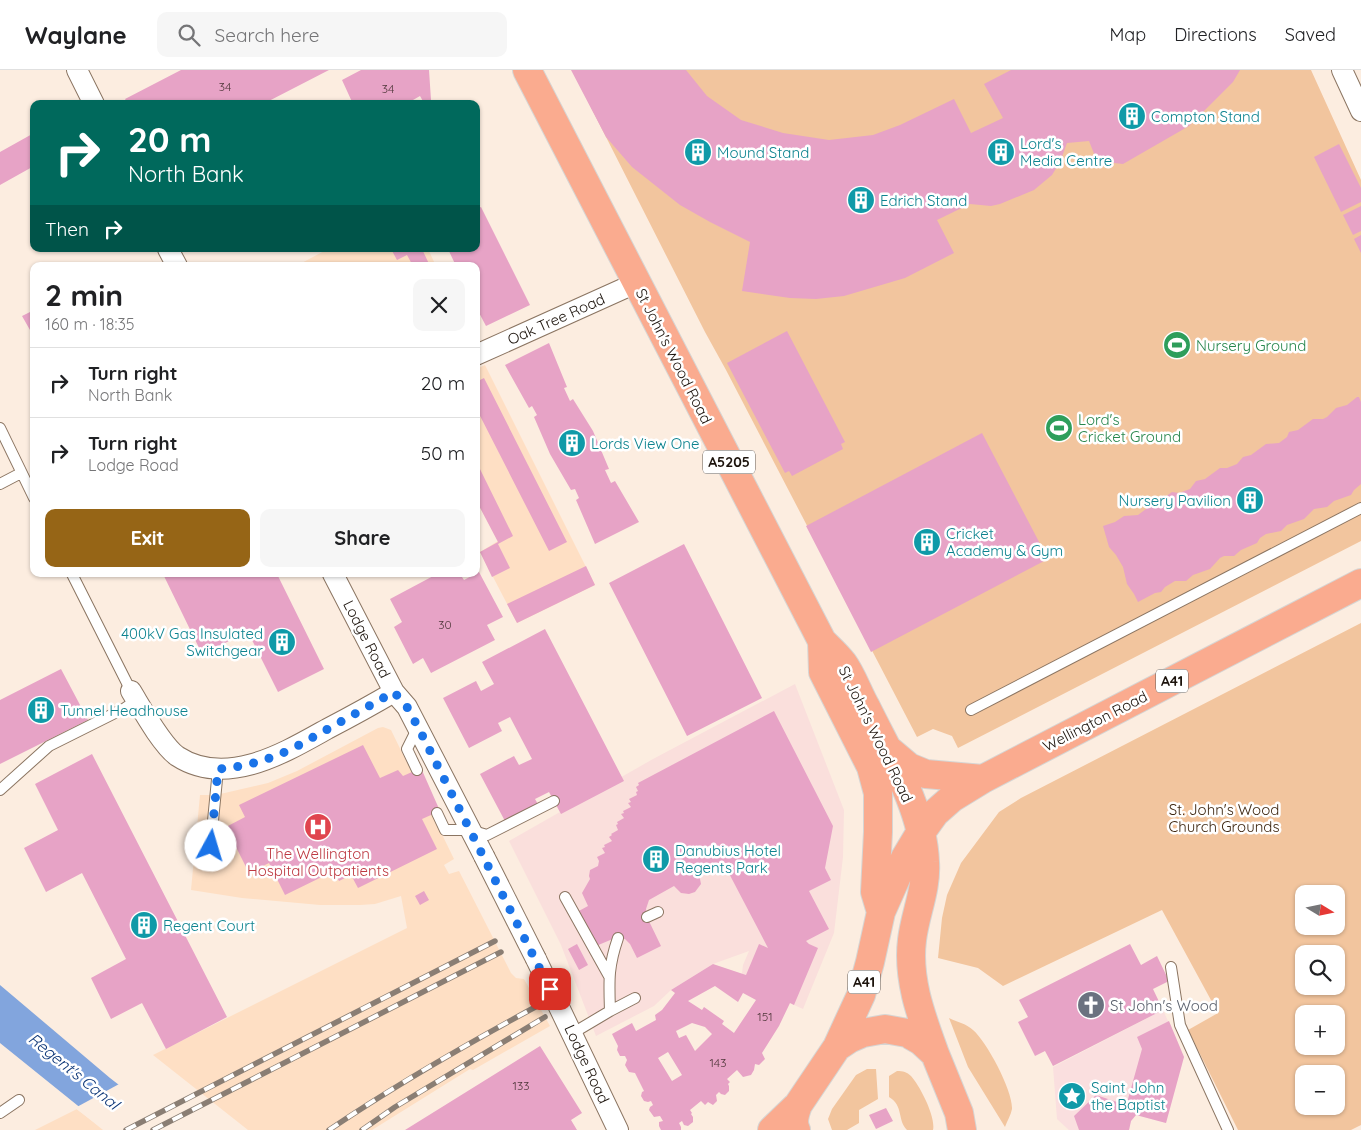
<!DOCTYPE html>
<meta charset="utf-8">
<style>
body{margin:0;font-family:Quicksand,sans-serif;background:#f6f6f6;color:#202124;height:100vh;display:flex;flex-direction:column;font-size:19px;white-space:nowrap}
*{box-sizing:border-box;margin:0}
p{font-size:16px;color:#757577}
.icon{flex:none;width:28px;height:28px;fill:none;stroke:currentColor;stroke-width:2;stroke-linecap:round;stroke-linejoin:round}
.map{position:relative;flex:1;overflow:hidden}
.panel{position:absolute;left:30px;top:192px;width:450px;height:315px;display:flex;flex-direction:column;background:#fff;border-radius:10px;box-shadow:0 1px 4px #0004}
.panel>*{flex:none}
.guide{position:absolute;left:30px;top:30px;width:450px;height:152px;border-radius:10px;box-shadow:0 1px 4px #0004;background:#00695c;color:#fff;overflow:hidden}
.needle{width:32px;rotate:100deg}
.buttons{position:absolute;left:1295px;top:815px;display:grid;gap:10px}
.buttons a{display:grid;place-items:center;width:50px;height:50px;border-radius:10px;background:#fff;box-shadow:0 1px 4px #0004;font-size:25px}
.pin{position:absolute;display:grid;place-items:center;width:42px;height:42px;color:#fff;margin:-21px;border-radius:10px;box-shadow:0 2px 8px #0006}
.me{position:absolute;width:55px;margin:-28px;rotate:6deg;stroke-linejoin:round;filter:drop-shadow(0 0 4px #0008)}
.turn{display:flex;align-items:center;gap:18px;height:105px;padding:0 15px;font-size:22px}
.turn .icon{width:65px;height:65px;stroke-width:2.5}
.turn b{display:block;font-size:35px;line-height:42px}
.then{display:flex;align-items:center;height:48px;padding:0 15px;background:#0003;gap:10px;font-size:19px}
.round{display:grid;place-items:center;flex:none;width:52px;height:52px;border-radius:10px;background:#f6f6f6}
.overview{display:flex;align-items:center;justify-content:space-between;height:85px;padding:0 15px}
h1{font-size:30px;font-weight:700;line-height:38px}
.cta{display:flex;gap:10px;margin-top:auto;padding:10px 15px}
.cta a{flex:1;height:58px;border-radius:10px;background:#966516;color:#fff;font-size:20px;font-weight:700;line-height:58px;text-align:center}
.cta a+a{background:#f6f6f6;color:#202124}
ul{padding:0;list-style:none}
li{display:flex;align-items:center;gap:15px;height:70px;padding:0 15px;border-top:1px solid #e0e0e0}
li div{flex:1}
li b{display:block;font-size:19px}
li em{font-style:normal}
header{display:flex;align-items:center;gap:30px;box-sizing:border-box;height:70px;padding:0 25px;background:#fff;border-bottom:1px solid #e0e0e0}
header strong{font-size:24px}
nav{display:flex;gap:28px;margin-inline-start:auto;font-size:18px}
.search{width:350px;height:45px;background:#f6f6f6;display:flex;align-items:center;gap:12px;box-sizing:border-box;padding:0 18px;border-radius:10px;color:#757577;font-size:19px}
.map>svg:first-child{display:block}
</style>
<header>
<strong>Waylane</strong>
<div class="search"><svg class="icon" aria-label="search" viewBox="0 0 24 24"><circle cx="10" cy="10" r="6"/><path d="M15 15l6 6"/></svg>Search here</div>
<nav><a>Map</a><a>Directions</a><a>Saved</a></nav>
</header>
<div class="map">
<svg width="1361" height="1060" viewBox="0 0 1361 1060">
<rect width="100%" height="100%" fill="#fcede0"/>
<path fill="#fadfdc" d="M795,614L844,740L843,787L834,863L803,939L741,911L743,895L749,881L713,894L671,920L654,936L596,966L561,875L509,771L653,689Z"/>
<path fill="#fedfc4" d="M328,179H428L436,196H296Z
M485,295L595,515L517,553L480,482L498,471L476,430V299Z
M383,657L391,660L454,789L444,795L449,804L459,801L511,903L516,908L524,909L550,956L473,1000L470,999L372,1060H248L153,985L407,858L401,826L375,834L360,835H320L242,828L191,820L200,725H216L268,713L297,701L378,658Z
M77,1039L103,1060H35Z"/>
<path fill="#fadfdf" d="M1163,940L1184,987L1166,1053L1136,1045L1131,1051L1129,1060H1069L1057,1049L1053,997Z"/>
<path fill="#f2c59e" fill-rule="evenodd" d="M572,0H1311L1361,110V471L958,678L952,666L933,659L917,667L726,300L705,262Z
M1361,553V1055L1351,1060H1238L1188,960L1218,943L1162,840L1003,916L978,898L938,888L942,848L947,825L961,793L999,742L1021,728ZM1304,824H1336V856H1304ZM1304,884H1336V916H1304ZM1304,944H1336V976H1304ZM1304,1004H1336V1036H1304Z
M949,948C957,952 967,954 973,960C987,972 1013,1021 1012,1039C1011,1045 1007,1051 1005,1057L968,997Z
M867,999H876L878,1029L859,1040V1053L847,1060H832L828,1049L832,1039L856,1005Z
M897,1001C903,1001 907,1002 911,1006C920,1016 936,1047 933,1060H907C897,1050 904,1036 889,1027V1006Z"/>
<path fill="#82a5dd" d="M0,915L110,1008L177,1060H108L0,973Z"/>
<path fill="#fcede0" d="M121,1013L178,1058L179,1060H104L75,1038Z"/>
<path fill="#e7a3c6" fill-rule="evenodd" d="M181,0H329L263,34H128L125,29Z
M361,0H429L431,30L424,33L420,26L413,30L415,34H353L342,10Z
M571,0H686L707,26L741,50L783,63L829,70L873,65L900,55L954,29L971,63L1003,48L984,14L1011,0H1240L1233,12L1189,56L1123,94L1097,91L1089,71L1067,73L1060,92L1052,105L1034,120L1000,134L991,136L970,134L937,150L954,183L905,208L844,226L816,229L790,228L742,221L750,172L710,152L680,135L632,97L606,67Z
M34,63V96L0,115V82Z
M1339,74L1361,118V132L1341,142L1314,87Z
M1361,136V161L1353,165L1343,145Z
M481,137L530,235L486,256L476,237V196H456L448,179H476V139Z
M1361,165V183L1354,169Z
M391,179H422L430,196H413L407,185L397,190Z
M34,240V267L22,246Z
M787,261L845,372L841,374L843,379L792,406L789,401L785,403L727,293Z
M549,273L567,317L564,318L570,331L573,329L593,361L609,399L605,400L611,413L615,411L639,452L595,474L576,430L579,428L575,419L571,420L550,384L534,347L537,345L532,336L529,338L505,295Z
M484,308L567,472L549,481L476,338V312Z
M1357,327H1359L1361,332V414L1354,420L1351,425L1334,431L1327,437L1314,439L1304,449L1287,455L1281,461L1266,464L1260,468L1257,473L1241,480L1234,486H1224L1220,488L1210,499L1193,505L1186,511H1175L1165,517L1161,522L1155,523L1138,532L1134,524L1127,514L1123,497L1116,485L1109,477L1103,456L1115,452L1124,446L1138,445L1146,439L1148,435L1161,430L1172,422L1179,423L1190,419L1196,411L1205,409L1220,398H1227L1237,394L1243,387L1251,385L1266,374L1279,373L1287,367L1289,362L1298,360L1313,349H1323L1327,347L1336,338L1347,335Z
M982,363L1048,489L871,582L806,456Z
M476,391L513,466L498,474L510,498L492,507L480,482L498,472L476,430Z
M684,474L762,628L687,666L609,513Z
M586,496L595,515L517,553L507,534Z
M479,502L503,547L487,555L495,570L431,603L423,588L413,594L394,557L402,552L390,529L437,504H460L464,510Z
M163,504H277L324,599L278,622L248,562L202,584Z
M545,559L624,711L561,744L549,722L535,729L539,736L506,753L480,704L514,686L519,695L532,689L510,647L498,653L502,661L469,678L443,628L476,611L481,621L494,614L482,592Z
M61,599L88,650L0,694V630Z
M774,641L833,756L825,798L831,810L809,821L829,859L806,871L809,874L818,878L794,935L790,933L779,956L762,983L765,989L759,995L755,994L754,1000L751,1005L743,1007L737,1000L727,1009L730,1012L728,1014L729,1016V1021L725,1025L721,1024L719,1022L716,1025L717,1031L713,1035L708,1032L705,1035L701,1031L690,1040L692,1043L691,1044L693,1047V1052L688,1056L684,1055L682,1051L679,1053L681,1057V1060H661L659,1056V1052L663,1051L660,1046L654,1047L649,1040L650,1037L653,1035L651,1031L648,1032L644,1031L641,1026L642,1022L644,1021L635,1003L629,1002L625,995L627,990L625,986H620L617,980L618,976L612,964L632,953L636,961L656,950L655,945L662,940L675,923L671,920L713,894L746,905L759,874L768,878L723,792L699,804L701,814L695,822L689,824L681,823L674,816L649,830L646,839L647,847L661,876L637,888L630,874L625,869L615,868L596,876L577,842L588,836L582,823L590,809L589,806L590,800L598,796L599,791L597,787L605,783L602,778L605,777L604,775L612,771L609,767L612,765L611,764L618,760L616,755L618,754L617,752L624,748L621,744L624,743L623,741L631,737L628,733L631,732L629,729L637,725L636,722L638,721L636,717L639,715L638,713ZM715,916L738,932L743,923L756,930L734,963L722,954L724,951L704,937L702,940L688,931ZM692,953L705,957L712,964L695,981L686,965L679,968L676,961ZM668,982L682,1005L672,1011L658,988Z
M363,675L380,708L398,700L403,706L421,698L440,741L422,749L437,779L358,818L351,805L339,811L334,801L285,825L269,793L249,803L226,757L245,747L239,735Z
M92,684L227,947L166,979L142,933L111,949L91,908L126,889L82,803L46,822L24,778L58,760L35,714Z
M424,821L429,830L420,835L415,826Z
M577,874L588,895L579,900L568,879Z
M1130,874L1141,895L1157,886L1169,911L1153,919L1163,940L1053,996L1045,981L1035,986L1018,952L1028,947L1019,930Z
M1169,951L1184,987L1166,1053L1136,1045L1131,1051L1129,1060H1079L1074,1046L1096,1025L1120,1033L1128,1029L1142,979L1137,967Z
M540,976L582,1043L571,1050L577,1060H405Z
M886,1038L893,1051L876,1059L869,1045Z"/>
<g fill="none" stroke-linecap="round" stroke-linejoin="round">
<g stroke="#8b7562" stroke-width="12">
<path id="lane" d="M0,358L34,428
M0,414L21,403
M72,504L131,621
M971,640L1361,438
M417,700L407,679L418,657
M0,720L49,676L125,638L137,630
M437,743L445,760H470L487,765L554,731
M209,792L218,699
M565,827L609,906
M647,847L658,842
M1171,897L1180,955L1228,1060
M610,941L635,928
M573,963L610,941C609,911 608,897 618,868
M0,1043L19,1030"/>
</g>
<g stroke="#8b7562" stroke-width="22">
<path id="street" d="M77,0L94,34
M1342,0L1361,41
M168,179L177,196
M476,285L636,213
M333,504L394,622L407,637L484,786
M131,621C142,639 161,674 177,686C226,718 284,683 327,659C350,647 372,635 394,622
M536,889L618,1060"/>
</g>
<g stroke="#d6d5d3" stroke-width="30">
<path id="highway" d="M527,0L822,571C829,578 837,585 843,593C852,605 858,623 866,637C889,684 923,738 925,792C927,819 915,844 912,870C907,910 922,948 935,984
M822,571L823,602L871,697L878,723V762L875,822L881,842
M890,681L909,697L926,704L983,709
M837,977L861,925L870,892L881,842L905,788L917,768L935,743L952,728L983,709L1361,513
M772,1060L798,1035
M796,1060C792,1052 795,1043 798,1035L837,977L849,969L863,963L885,959L907,963L921,971L935,984L959,1043L962,1060"/>
</g>
<use href="#lane" stroke="#fff" stroke-width="10"/>
<use href="#street" stroke="#fff" stroke-width="20"/>
<use href="#highway" stroke="#faab8f" stroke-width="28"/>
<g stroke="#8a7e74" stroke-width="5.5">
<path id="rail" d="M126,1060L495,871
M153,1060L501,882
M329,1060C397,1014 467,974 539,935
M362,1060L395,1037L545,947"/>
</g>
<use href="#rail" stroke="#fff" stroke-width="4" stroke-dasharray="11" stroke-linecap="butt"/>
<g stroke="#8b7562" stroke-width="22" stroke-linecap="butt">
<path id="street-bridge" d="M484,786L536,889"/>
</g>
<use href="#street-bridge" stroke="#fff" stroke-width="20"/>
</g>
<g fill="none" stroke-linecap="round" stroke-linejoin="round">
<path stroke="#1a73e8" stroke-width="9" stroke-dasharray="0 16.2" d="M211,776L218,699C245,697 267,690 292,679L394,622L407,637L418,657L550,919"/>
</g>
<defs>
<g id="building-disc" transform="scale(1.4375)"><circle r="9.5" fill="#0f9aa8" stroke="#fff"/><path d="M-4-6H4V6H1V3H-1V6H-4ZM-2.5-4.3h1.7v1.8h-1.7ZM.8-4.3h1.7v1.8H.8ZM-2.5-1h1.7V.8h-1.7ZM.8-1h1.7V.8H.8Z" fill="#fff"/></g>
<g id="stadium-disc" transform="scale(1.4375)"><circle r="9.5" fill="#2e9e5b" stroke="#fff"/><path d="M0-5a6.5 5 0 1 0 0 10a6.5 5 0 1 0 0-10ZM-3.5-1.8h7v3.6h-7Z" fill="#fff"/></g>
<g id="hospital-disc" transform="scale(1.4375)"><circle r="9.5" fill="#e0444e" stroke="#fff"/><path d="M-5-5h3v3.5h4V-5h3V5h-3V1.5h-4V5h-3Z" fill="#fff"/></g>
<g id="church-disc" transform="scale(1.4375)"><circle r="9.5" fill="#6b7280" stroke="#fff"/><path d="M-1.2-6h2.4v3.5h3.3v2.4h-3.3V6h-2.4V-.1h-3.3v-2.4h3.3Z" fill="#fff"/></g>
<g id="sight-disc" transform="scale(1.4375)"><circle r="9.5" fill="#0f9aa8" stroke="#fff"/><path d="M0-6L1.8-2.2L6-1.7L2.9 1.2L3.7 5.4L0 3.3L-3.7 5.4L-2.9 1.2L-6-1.7L-1.8-2.2Z" fill="#fff"/></g>
</defs>
<g fill-rule="evenodd">
<use href="#building-disc" x="1132" y="46"/>
<use href="#building-disc" x="698" y="82"/>
<use href="#building-disc" x="1001" y="82"/>
<use href="#building-disc" x="861" y="130"/>
<use href="#stadium-disc" x="1177" y="275"/>
<use href="#stadium-disc" x="1059" y="358"/>
<use href="#building-disc" x="572" y="373"/>
<use href="#building-disc" x="1250" y="430"/>
<use href="#building-disc" x="927" y="472"/>
<use href="#building-disc" x="282" y="572"/>
<use href="#building-disc" x="41" y="640"/>
<use href="#hospital-disc" x="318" y="757"/>
<use href="#building-disc" x="656" y="789"/>
<use href="#building-disc" x="144" y="855"/>
<use href="#church-disc" x="1091" y="935"/>
<use href="#sight-disc" x="1072" y="1026"/>
</g>
<g text-anchor="middle" dominant-baseline="central" stroke-width="5" stroke-linejoin="round" paint-order="stroke">
<g font-size="12" fill="#4f373a">
<text x="225" y="16">34</text>
<text x="388" y="18">34</text>
<text x="445" y="554">30</text>
<text x="765" y="946">151</text>
<text x="718" y="992">143</text>
<text x="521" y="1015">133</text>
</g>
<g fill="#fff" stroke="#605a55" stroke-width="1">
<rect x="703" y="380.5" width="52" height="23" rx="4"/>
<rect x="1156" y="599.5" width="32" height="23" rx="4"/>
<rect x="848" y="900.5" width="32" height="23" rx="4"/>
</g>
<g font-size="14" font-weight="bold" fill="#1c130c">
<text x="729" y="392">A5205</text>
<text x="1172" y="611">A41</text>
<text x="864" y="912">A41</text>
</g>
<g font-size="15" fill="#0d838f" stroke="#fff" text-anchor="start">
<text x="1151" y="46">Compton Stand</text>
<text x="1020" y="73">Lord's<tspan x="1020" dy="17">Media Centre</tspan></text>
<text x="717" y="82">Mound Stand</text>
<text x="880" y="130">Edrich Stand</text>
<text x="591" y="373">Lords View One</text>
<text x="1231" y="430" text-anchor="end">Nursery Pavilion</text>
<text x="946" y="463">Cricket<tspan x="946" dy="17">Academy &amp; Gym</tspan></text>
<text x="263" y="563" text-anchor="end">400kV Gas Insulated<tspan x="263" dy="17">Switchgear</tspan></text>
<text x="60" y="640">Tunnel Headhouse</text>
<text x="675" y="780">Danubius Hotel<tspan x="675" dy="17">Regents Park</tspan></text>
<text x="163" y="855">Regent Court</text>
<text x="1091" y="1017">Saint John<tspan x="1091" dy="17">the Baptist</tspan></text>
</g>
<g font-size="15" fill="#1c130c" stroke="#fff">
<text transform="translate(556 249) rotate(-24)">Oak Tree Road</text>
<text transform="translate(674 286) rotate(63)">St John's Wood Road</text>
<text transform="translate(367 569) rotate(63)">Lodge Road</text>
<text transform="translate(1095 651) rotate(-27)">Wellington Road</text>
<text transform="translate(876 664) rotate(64)">St John's Wood Road</text>
<text transform="translate(587 994) rotate(65)">Lodge Road</text>
</g>
<g font-size="15" fill="#27864d" stroke="#fff" text-anchor="start">
<text x="1196" y="275">Nursery Ground</text>
<text x="1078" y="349">Lord's<tspan x="1078" dy="17">Cricket Ground</tspan></text>
</g>
<g font-size="15" fill="#3e2711" stroke="#fff">
<text x="1224" y="739">St. John's Wood<tspan x="1224" dy="17">Church Grounds</tspan></text>
</g>
<g font-size="15" fill="#be3a42" stroke="#fff">
<text x="318" y="783">The Wellington<tspan x="318" dy="17">Hospital Outpatients</tspan></text>
</g>
<g font-size="15" fill="#5b616d" stroke="#fff" text-anchor="start">
<text x="1110" y="935">St John's Wood</text>
</g>
<g font-size="16" font-style="italic" fill="#0a3476" stroke="#fff">
<text transform="translate(74 1001) rotate(39)">Regent's Canal</text>
</g>
</g>
</svg>
<div class="buttons">
<a><svg class="needle" viewBox="-14 -14 28 28"><path d="M0-13l5 13h-10z" fill="#e53935"/><path d="M0 13l5-13h-10z" fill="#757577"/></svg></a>
<a><svg class="icon" aria-label="search" viewBox="0 0 24 24"><circle cx="10" cy="10" r="6"/><path d="M15 15l6 6"/></svg></a>
<a>+</a>
<a>−</a>
</div>
<div class="pin" style="left:550px;top:919px;background:#d93025"><svg class="icon" aria-label="arrive" viewBox="0 0 24 24"><path d="M6 21V4h12l-3 4 3 4H6"/></svg></div>
<svg class="me" style="left:211px;top:776px" viewBox="-20 -20 40 40"><circle r="19" fill="#fff"/><path d="M0-13L10 11 0 6-10 11z" fill="#1a73e8"/></svg>
<div class="guide">
<div class="turn"><svg class="icon" aria-label="right" viewBox="0 0 24 24"><path d="M7 20v-9h11M14 6l5 5-5 5"/></svg><div><b>20 m</b>North Bank</div></div>
<div class="then">Then<svg class="icon" aria-label="right" viewBox="0 0 24 24"><path d="M7 20v-9h11M14 6l5 5-5 5"/></svg></div>
</div>
<section class="panel">
<div class="overview"><div><h1>2 min</h1><p>160 m · 18:35</p></div><a class="round"><svg class="icon" aria-label="close" viewBox="0 0 24 24"><path d="M6 6l12 12M18 6L6 18"/></svg></a></div>
<ul>
<li><svg class="icon" aria-label="right" viewBox="0 0 24 24"><path d="M7 20v-9h11M14 6l5 5-5 5"/></svg><div><b>Turn right</b><p>North Bank</p></div><em>20 m</em></li>
<li><svg class="icon" aria-label="right" viewBox="0 0 24 24"><path d="M7 20v-9h11M14 6l5 5-5 5"/></svg><div><b>Turn right</b><p>Lodge Road</p></div><em>50 m</em></li>
</ul>
<div class="cta"><a>Exit</a><a>Share</a></div>
</section>
</div>
